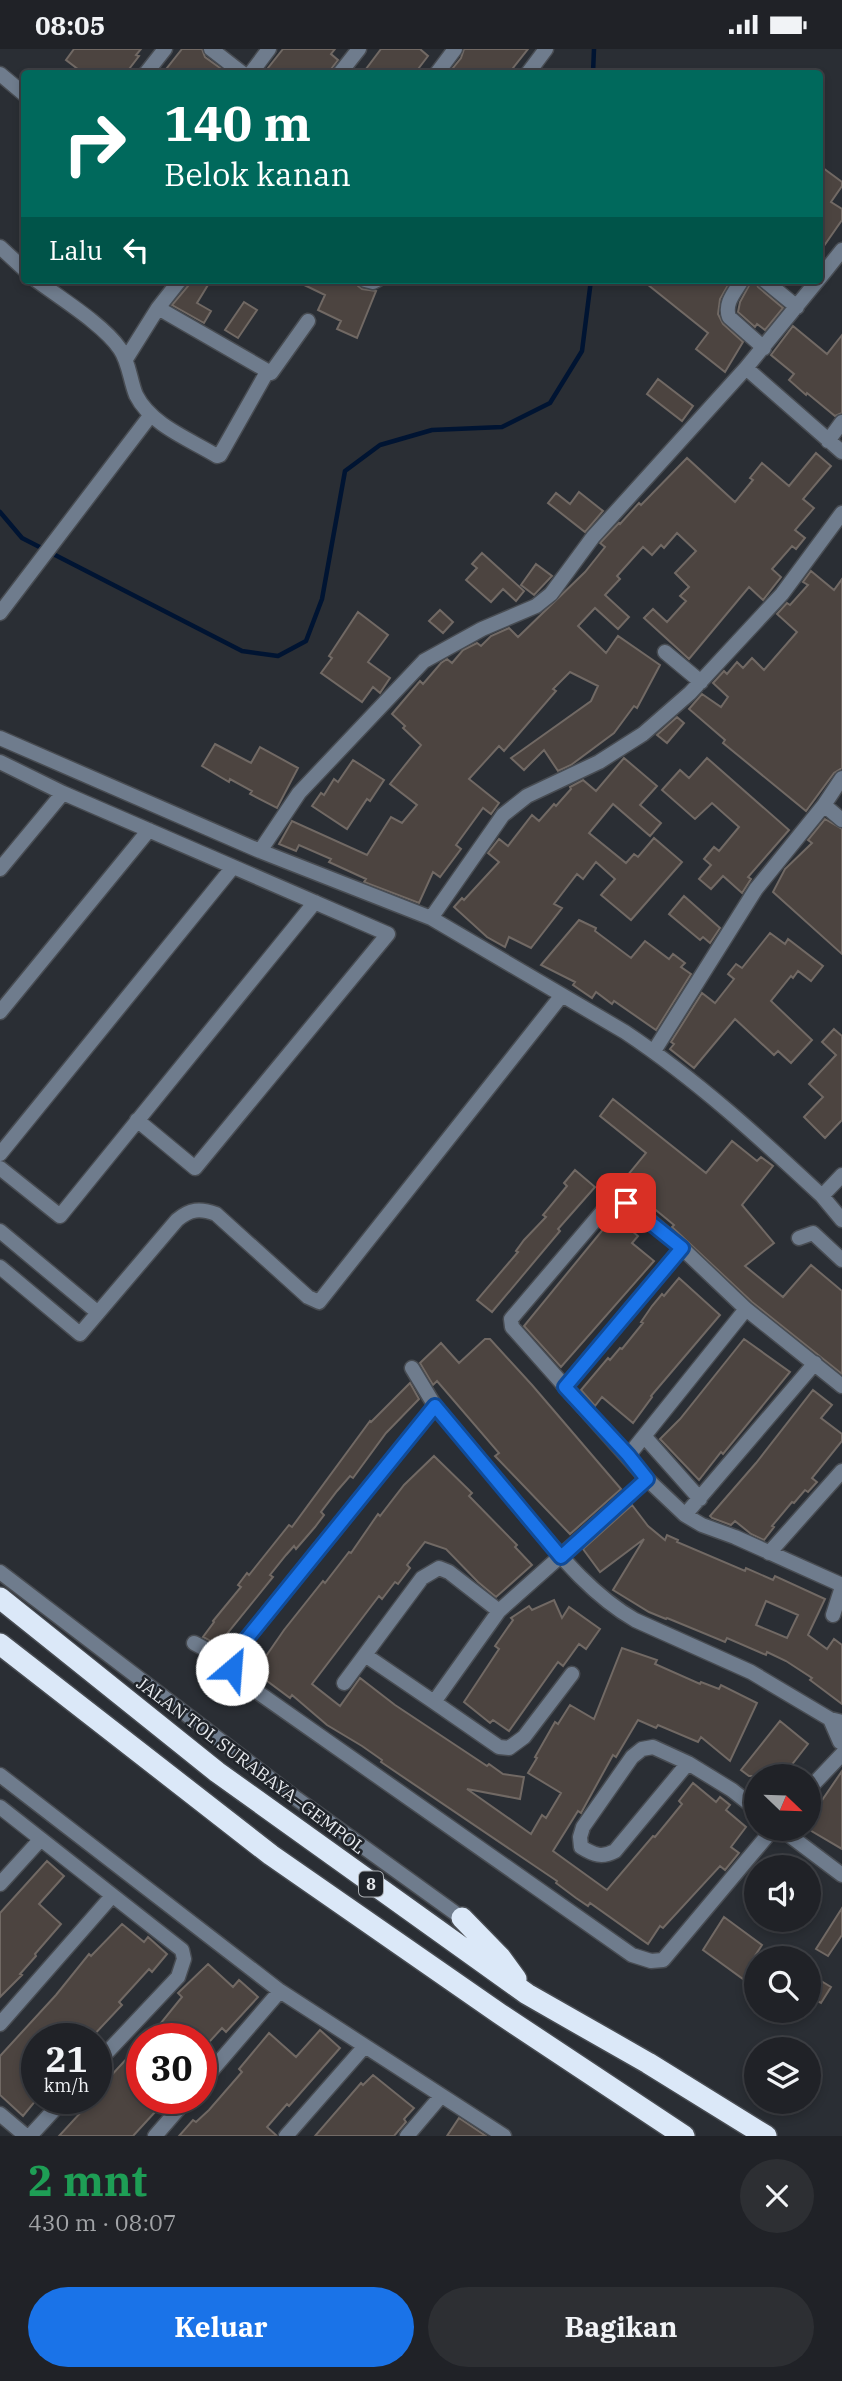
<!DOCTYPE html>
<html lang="id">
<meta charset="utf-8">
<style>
body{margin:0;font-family:"IBM Plex Serif",serif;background:#2d2f33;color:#f1f3f6;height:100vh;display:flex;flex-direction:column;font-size:26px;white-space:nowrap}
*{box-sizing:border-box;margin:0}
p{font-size:23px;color:#a2a4a7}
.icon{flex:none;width:38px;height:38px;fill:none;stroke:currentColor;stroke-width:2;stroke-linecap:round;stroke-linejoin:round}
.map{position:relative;height:2087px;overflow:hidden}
.sheet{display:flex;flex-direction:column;background:#202227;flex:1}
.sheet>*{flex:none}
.hud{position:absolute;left:21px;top:21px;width:802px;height:214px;border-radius:7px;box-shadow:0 4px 10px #0003,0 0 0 2px #3d3f44;background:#00695c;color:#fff;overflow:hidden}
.needle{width:46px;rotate:113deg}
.controls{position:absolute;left:744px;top:1715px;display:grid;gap:14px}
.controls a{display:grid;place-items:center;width:77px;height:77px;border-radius:50%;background:#202227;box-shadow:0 4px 10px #0003,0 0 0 2px #3d3f44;font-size:35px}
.speed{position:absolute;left:21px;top:1974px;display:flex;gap:14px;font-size:35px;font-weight:700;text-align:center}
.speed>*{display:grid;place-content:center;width:91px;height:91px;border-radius:50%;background:#202227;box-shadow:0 4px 10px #0003,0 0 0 2px #3d3f44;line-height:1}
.speed small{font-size:18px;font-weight:400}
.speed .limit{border:10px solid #d22;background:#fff;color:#111}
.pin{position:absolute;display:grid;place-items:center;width:60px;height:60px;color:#fff;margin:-30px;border-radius:14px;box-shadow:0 4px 10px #0006}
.me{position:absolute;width:77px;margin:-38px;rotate:27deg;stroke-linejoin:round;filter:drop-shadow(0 0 5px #0008)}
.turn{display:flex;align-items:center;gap:24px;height:147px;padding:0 28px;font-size:32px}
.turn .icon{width:91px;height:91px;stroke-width:2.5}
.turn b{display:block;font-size:49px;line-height:60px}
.then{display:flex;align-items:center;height:66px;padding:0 28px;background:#0003;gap:14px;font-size:26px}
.round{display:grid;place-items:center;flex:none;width:74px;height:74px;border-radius:37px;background:#2d2f33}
.overview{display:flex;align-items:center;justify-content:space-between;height:119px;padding:0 28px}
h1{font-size:42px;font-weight:700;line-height:52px;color:#1e9e55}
.cta{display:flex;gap:14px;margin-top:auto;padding:14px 28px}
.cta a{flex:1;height:80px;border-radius:42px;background:#1a73e8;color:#fff;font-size:28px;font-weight:700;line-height:80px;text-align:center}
.cta a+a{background:#2d2f33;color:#f1f3f6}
.status{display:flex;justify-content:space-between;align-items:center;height:49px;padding:0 35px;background:#202227;direction:ltr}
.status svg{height:19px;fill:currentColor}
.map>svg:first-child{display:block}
</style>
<div class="status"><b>08:05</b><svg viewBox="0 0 49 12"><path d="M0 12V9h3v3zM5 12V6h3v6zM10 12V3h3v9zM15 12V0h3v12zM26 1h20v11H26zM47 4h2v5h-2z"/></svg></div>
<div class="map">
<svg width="842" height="2087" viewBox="0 0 842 2087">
<rect width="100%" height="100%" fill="#2a2e34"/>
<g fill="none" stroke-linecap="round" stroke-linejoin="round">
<path stroke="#001432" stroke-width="4.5" d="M593,24L594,0
M0,463L22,489L242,602L278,607L306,592L322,550L345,422L380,396L432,381L502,378L550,354L582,302L591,231"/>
</g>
<path fill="#4c4440" stroke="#716964" stroke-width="2" fill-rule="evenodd" d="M74,0H141L136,6L139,7L126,24H83L66,11Z
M182,0H202L205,8L227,24H163Z
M283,0H335L331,5L338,11L328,24H264Z
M381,0H420L428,7L415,24H363Z
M464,0H528L509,24H449L461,9Z
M819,116L842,133V137L831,153L842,160V171L819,204Z
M189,231H211L197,254L211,262L204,274L172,256L188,237Z
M294,231H356L358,237L362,240L376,242L357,289L337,280L341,272L318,261L325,246Z
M642,231H731L720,250L718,265L723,275L743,293L725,323L696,300L708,284Z
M752,231H755L758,238L783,259L765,281L757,275L755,278L738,263L740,253Z
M244,253L257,261L238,289L225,281Z
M793,277L827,305L842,286V364L835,367L807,344L806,346L789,331L794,325L771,306Z
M658,330L693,357L682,372L647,345Z
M816,404L831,417L803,450L814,459L795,481L805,489L796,500L792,497L772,520L781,528L763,551L749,538L689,610L644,569L653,560L667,573L686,552L680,547L689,538L675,524L696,502L677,484L664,499L661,496L652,506L643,498L617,527L620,530L605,546L629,568L618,580L595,559L578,577L606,604L618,587L660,616L637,659L634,657L614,684L571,716L558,722L544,701L524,721L511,709L591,652L598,637L570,623L553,640L556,642L504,702L499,697L469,730L499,754L491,765L483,759L456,796L461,800L440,828L433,823L419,854L364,833L366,830L329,813L331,810L299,796L296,802L279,795L292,772L367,806L391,768L402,774L417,756L390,735L421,696L403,679L405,677L392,665L420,632L423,635L441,614L447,610L452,614L463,601L477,594L481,597L491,587L509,579L518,588L585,523L605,498L600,494L619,474L620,475L639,454L641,456L687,409L735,453L753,431L750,429L762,414L789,437Z
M579,443L603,462L585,483L548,454L556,444L570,455Z
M482,504L524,542L516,552L503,540L491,553L466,531L477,519L472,515Z
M536,515L552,527L534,546L521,536Z
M811,522L834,541L842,530V719L834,724L806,762L723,694L725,691L689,660L702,645L721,658L728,648L713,634L724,622L727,625L737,613L743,619L752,609L764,621L797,583L777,565L787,554L790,556L808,536L803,533Z
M440,561L453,573L443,584L429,572Z
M358,563L388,586L368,613L390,629L380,644L373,638L362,653L321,624L332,609L329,607Z
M677,668L684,674L667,694L657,686Z
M215,695L251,714L260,698L298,719L277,759L250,745L252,742L230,730L229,733L202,717Z
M624,709L657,737L640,756L661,774L650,787L613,755L589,784L626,814L634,805L638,808L654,789L682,813L631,871L601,846L615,830L596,813L583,830L577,825L554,855L562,859L531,899L509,888L505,898L487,888L454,858L462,849L464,851L499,813L488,804L499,790L508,797L532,766L539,772L554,755L556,757L571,740L570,738L583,731L596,742Z
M707,709L789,781L748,828L751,830L742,844L723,827L711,840L699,830L711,816L704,810L714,798L719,802L739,778L712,754L695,770L662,741L680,721L689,729Z
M353,711L384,731L370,752L367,750L347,780L312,757L321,744L324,746L334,730L338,733Z
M825,770L842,780V905L773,843L785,820L812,794L808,791Z
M684,847L720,879L710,894L703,888L700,891L669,865Z
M579,871L596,879L595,882L631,909L645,892L669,910L673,905L685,914L681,918L691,925L656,981L614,952L612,955L596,943L592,949L573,936L575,933L541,916Z
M770,884L785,895L788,890L823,917L811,932L798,922L793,929L791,927L771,952L812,991L791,1014L778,1002L774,1006L735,970L694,1019L670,1000L674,995L671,993L702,944L715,954L734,930L728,925L736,915L742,919Z
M834,980L842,987V1071L825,1089L804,1068L823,1048L809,1035L836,1006L822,993Z
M613,1050L706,1124L732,1092L757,1112L761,1108L773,1117L742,1156L774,1194L745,1217L783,1248L811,1216L842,1242V1325L752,1253L672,1178L674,1176L622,1133L646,1104L600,1067Z
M575,1121L595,1138L558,1180L560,1182L492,1263L477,1251L518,1203L516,1202L524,1191L546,1168L543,1166L567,1137L564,1134Z
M614,1167L638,1187L632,1194L654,1212L561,1318L524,1277Z
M679,1229L720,1266L651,1347L652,1348L633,1374L602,1348L595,1357L581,1341L608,1309L610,1311L620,1299L622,1300L643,1274L641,1273L652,1257L662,1245L664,1247Z
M485,1290H490L532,1336L621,1440L570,1485L495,1407L499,1404L437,1332L433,1336L420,1314L441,1294L459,1314Z
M744,1290L790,1323L723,1405L721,1403L699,1431L660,1390L680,1370Z
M410,1334L419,1350L386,1384L353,1429L350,1427L337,1442L321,1463L324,1466L315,1478L296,1500L294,1497L286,1506L270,1526L273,1528L218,1596L203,1588L214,1573L213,1572L241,1538L238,1536L247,1524L249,1526L289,1476L292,1478L370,1372L371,1373Z
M813,1341L832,1356L821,1369L842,1385V1392L812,1429L817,1433L808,1443L805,1441L794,1454L792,1453L772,1477L774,1478L764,1491L751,1485L735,1472L731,1476L712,1469L710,1467L756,1414Z
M434,1407L472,1444L469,1447L517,1496L515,1498L532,1516L496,1548L478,1533L446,1500L425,1493L407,1516L410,1519L398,1535L395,1533L382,1550L379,1547L312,1635L340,1657L360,1629L395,1656L487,1717L489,1715L503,1725L524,1728L520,1750L467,1740L531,1785L542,1766L546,1769L561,1744L528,1724L537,1709L535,1708L555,1673L558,1675L570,1656L594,1670L622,1599L657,1611L655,1615L700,1635L701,1633L719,1640L721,1636L757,1654L730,1712L701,1688L698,1693L658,1676L656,1679L638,1671L616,1708L613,1706L581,1764L578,1762L553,1802L607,1841L653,1787L655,1788L669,1771L682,1755L679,1752L693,1734L716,1753L720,1748L730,1756L726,1761L746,1778L731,1798L739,1804L725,1821L720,1817L663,1879L660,1877L648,1895L590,1854L588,1857L576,1849L556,1834L557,1832L381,1713L382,1711L362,1697L327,1676L292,1646L290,1649L255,1623L284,1581L323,1532L325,1534L349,1503L351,1504L378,1465L380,1467L404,1436Z
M632,1456L648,1477L665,1491L667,1486L678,1491L677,1493L745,1522L746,1519L773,1531L775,1527L825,1550L808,1586L827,1600L834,1590L842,1596V1655L810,1631L812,1629L786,1612L767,1603L766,1606L727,1589L725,1593L667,1569L666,1570L649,1563L613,1541L644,1490L600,1523L583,1500ZM766,1552L798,1566L787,1589L756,1576Z
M554,1551L562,1569L569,1558L600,1580L586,1600L579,1595L563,1617L558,1613L509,1682L493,1671L490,1674L464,1653L499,1600L495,1597L513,1571L511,1569L529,1557L532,1561Z
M780,1672L808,1695L783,1727H749L741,1721Z
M842,1722V1800L808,1780V1756L816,1760Z
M47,1812L64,1827L39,1855L61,1875L35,1905L36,1907L20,1925L22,1926L0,1948V1864Z
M842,1859V1886L828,1907L816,1900Z
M724,1868L762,1896L751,1913L754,1915L743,1930L703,1901Z
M122,1875L144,1893L148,1888L167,1905L152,1923L149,1920L119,1953L122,1956L90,1990H63L55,1982L48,1990H37V2050L23,2067L0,2046V2007L56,1946L89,1905L91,1907Z
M208,1915L233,1938L239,1931L258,1948L226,1983L222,1979L201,2002V1990H148L182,1948L178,1944Z
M808,1924L831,1938L821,1954L808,1947Z
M320,1981L340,1999L289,2057L287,2055L267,2078L277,2087H179L193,2071L196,2073L209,2061L242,2023L239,2020L269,1984L296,2008Z
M142,1993V2049H166L155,2063L133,2087H59L83,2061L80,2058L87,2049H96V2043Z
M373,2026L414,2059L404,2070L406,2073L394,2087H315L361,2034L363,2036Z
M459,2069L486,2087H447Z"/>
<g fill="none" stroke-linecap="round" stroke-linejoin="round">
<g stroke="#484c52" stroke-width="17">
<path id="street" d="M211,0L242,24
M146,24L165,0
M251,24L269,0
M340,24L359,0
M437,24L455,0
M528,24L546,0
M0,25L24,45
M0,198L24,220
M819,230L842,201
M36,231C60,249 104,276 120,300C129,313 130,331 136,346C151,376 189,390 217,407L220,406L267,323
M365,231L373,233L377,231
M742,231C735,243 724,254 729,268L764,299
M764,231L797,258
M158,259L271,324L308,272
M126,310L158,259L180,231
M746,319L818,231
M828,392L842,373
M0,564L150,367
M665,603L701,633
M0,689L260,802L431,869
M0,713L63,744L388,885L195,1119L137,1071
M824,756L842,771
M260,802L299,744L424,612L482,580L536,557L551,545L593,488L746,319L842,403
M0,820L63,744
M0,963L149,781
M654,1002L756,840L824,756L842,729
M0,1105L233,818
M0,1119L60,1167L315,853
M842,1126L822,1147L842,1171
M822,1147C760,1089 697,1031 625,983L431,869L503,766L527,747L599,713L643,685L690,644L782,545L842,464
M0,1182L97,1263
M799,1189L813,1184L842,1211
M0,1218L80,1285L177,1171C190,1160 200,1159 216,1165L308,1248L319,1253L562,946
M412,1319L435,1357
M842,1337L746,1260L682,1199L636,1160L626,1154L617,1152L608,1156L511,1270L512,1278L647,1430L685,1466L702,1476L735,1488L842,1536
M565,1338L682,1199
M644,1387L700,1450
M628,1407L746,1260
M685,1466L815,1314
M769,1504L842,1422
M0,1523L297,1750L462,1869
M833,1566L842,1538
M194,1594L231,1614
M365,1606L434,1653
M572,1625L524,1688L509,1699L499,1698L434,1653L499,1562L647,1430
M344,1634L422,1529L439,1519L449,1523L499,1562
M830,1670L840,1693
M688,1714L615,1802C602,1809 594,1806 581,1798L580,1788L583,1778L632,1708L642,1700L653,1698L688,1714L732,1741L756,1760
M0,1726L280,1942L504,2087
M808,1741L842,1705
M0,1758L182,1901L184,1910L178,1928L96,2015
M773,1780L663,1911L651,1912L632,1906L239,1630L231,1614L236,1603L435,1357C465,1393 495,1428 524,1464C557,1503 590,1545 635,1571L751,1623L830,1670L842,1673
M781,1780L842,1826
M0,1835L40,1791
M0,1975L112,1847
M201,2034L280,1942
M0,2065L26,2087
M30,2087L65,2049
M155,2087L188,2049
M286,2087L365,1997
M407,2087L441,2047"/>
</g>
<g stroke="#484c52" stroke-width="24">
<path id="highway" d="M0,1549L217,1723L527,1945L648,2014L766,2087
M0,1595L271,1806L500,1965L684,2087
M462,1869L500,1908L516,1930"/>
</g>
<use href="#street" stroke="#6f7c8d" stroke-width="14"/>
<use href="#highway" stroke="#dbe8f8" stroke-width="21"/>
</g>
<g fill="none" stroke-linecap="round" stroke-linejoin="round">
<g stroke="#114b97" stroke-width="18">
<path id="route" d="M232,1620L231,1614L236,1603L435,1357L561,1508L647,1430L628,1406L565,1338L682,1199L626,1154"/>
</g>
<use href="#route" stroke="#1a73e8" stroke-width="12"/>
</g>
<g text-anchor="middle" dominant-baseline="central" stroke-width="5" stroke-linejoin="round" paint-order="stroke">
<rect fill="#20242a" stroke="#abafb3" stroke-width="2" x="359" y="1822.5" width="24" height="25" rx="5"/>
<g font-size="16" font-weight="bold" fill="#e7eaee">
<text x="371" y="1835">8</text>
</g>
<g font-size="18" fill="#e7eaee" stroke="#20242a">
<text transform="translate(251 1716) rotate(37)">JALAN TOL SURABAYA–GEMPOL</text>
</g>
</g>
</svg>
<div class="controls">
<a><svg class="needle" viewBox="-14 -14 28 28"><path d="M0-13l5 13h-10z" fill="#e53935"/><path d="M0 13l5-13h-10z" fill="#a2a4a7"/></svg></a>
<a><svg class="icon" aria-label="sound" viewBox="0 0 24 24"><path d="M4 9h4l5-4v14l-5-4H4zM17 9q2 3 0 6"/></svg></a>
<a><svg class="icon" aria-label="search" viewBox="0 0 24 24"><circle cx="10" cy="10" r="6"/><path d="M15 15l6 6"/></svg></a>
<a><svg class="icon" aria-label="layers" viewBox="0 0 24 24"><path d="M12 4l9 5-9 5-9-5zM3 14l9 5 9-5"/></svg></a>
</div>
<div class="speed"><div>21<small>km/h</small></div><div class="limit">30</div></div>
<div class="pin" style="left:626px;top:1154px;background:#d93025"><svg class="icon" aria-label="arrive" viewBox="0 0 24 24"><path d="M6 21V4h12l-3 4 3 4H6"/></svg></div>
<svg class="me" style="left:232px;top:1620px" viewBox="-20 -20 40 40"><circle r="19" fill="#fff"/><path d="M0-13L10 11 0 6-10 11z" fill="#1a73e8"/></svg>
<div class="hud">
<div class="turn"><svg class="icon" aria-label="right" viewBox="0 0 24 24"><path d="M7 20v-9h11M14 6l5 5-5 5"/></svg><div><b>140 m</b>Belok kanan</div></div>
<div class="then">Lalu<svg class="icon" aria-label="left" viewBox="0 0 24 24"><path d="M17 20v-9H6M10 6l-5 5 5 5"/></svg></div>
</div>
</div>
<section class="sheet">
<div class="overview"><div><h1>2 mnt</h1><p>430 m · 08:07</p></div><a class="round"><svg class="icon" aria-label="close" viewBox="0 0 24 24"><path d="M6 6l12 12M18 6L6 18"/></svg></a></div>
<div class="cta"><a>Keluar</a><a>Bagikan</a></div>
</section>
